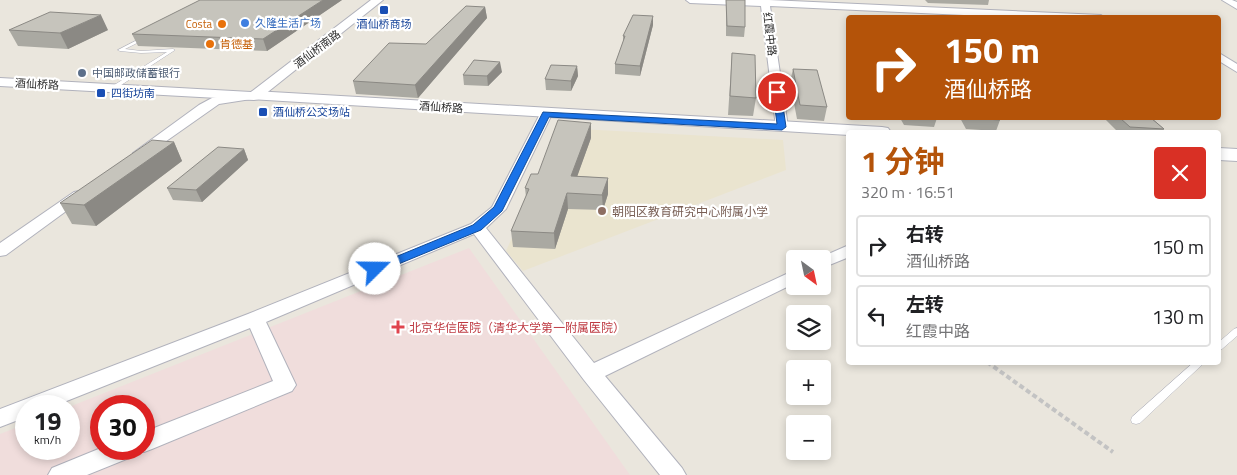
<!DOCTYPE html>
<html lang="zh">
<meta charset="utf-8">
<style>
body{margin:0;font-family:"Titillium Web","Noto Sans SC",sans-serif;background:#f6f6f6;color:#202124;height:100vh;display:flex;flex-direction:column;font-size:19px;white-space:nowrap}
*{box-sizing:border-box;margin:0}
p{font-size:16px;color:#757577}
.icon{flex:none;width:28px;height:28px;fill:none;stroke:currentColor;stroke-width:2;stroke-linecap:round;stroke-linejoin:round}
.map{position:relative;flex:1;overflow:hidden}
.side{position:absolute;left:846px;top:130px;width:375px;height:235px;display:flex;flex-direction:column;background:#fff;border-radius:5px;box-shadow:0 2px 8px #0003}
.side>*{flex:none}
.guide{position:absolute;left:846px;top:15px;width:375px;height:105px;border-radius:5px;box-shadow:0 2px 8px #0003;background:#b45309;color:#fff;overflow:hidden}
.needle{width:32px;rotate:147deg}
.buttons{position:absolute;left:786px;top:250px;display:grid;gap:10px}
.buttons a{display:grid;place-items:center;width:45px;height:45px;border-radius:5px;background:#fff;box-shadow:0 2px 8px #0003;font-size:25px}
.speed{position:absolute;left:15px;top:395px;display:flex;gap:10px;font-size:25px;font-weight:700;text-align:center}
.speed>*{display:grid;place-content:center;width:65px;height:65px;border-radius:50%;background:#fff;box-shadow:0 2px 8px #0003;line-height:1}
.speed small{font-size:12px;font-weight:400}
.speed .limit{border:8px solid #d22;background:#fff;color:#111}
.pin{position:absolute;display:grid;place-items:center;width:42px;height:42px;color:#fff;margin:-21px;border:2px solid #fff;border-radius:50%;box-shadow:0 1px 5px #0007}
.me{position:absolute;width:55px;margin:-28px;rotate:68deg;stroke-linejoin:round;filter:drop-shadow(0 0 4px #0008)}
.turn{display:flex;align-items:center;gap:18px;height:105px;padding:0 15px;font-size:22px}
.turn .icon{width:65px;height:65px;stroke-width:2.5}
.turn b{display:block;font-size:35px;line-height:42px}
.round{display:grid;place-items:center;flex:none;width:52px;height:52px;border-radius:5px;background:#f6f6f6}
.headline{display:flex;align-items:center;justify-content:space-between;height:85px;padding:0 15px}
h1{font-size:30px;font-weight:700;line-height:38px;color:#b45309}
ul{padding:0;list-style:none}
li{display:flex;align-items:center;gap:15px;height:62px;margin:0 10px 8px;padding:0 5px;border:2px solid #e0e0e0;border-radius:5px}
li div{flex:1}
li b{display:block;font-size:19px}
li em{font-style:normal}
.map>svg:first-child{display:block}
</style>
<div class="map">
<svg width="1237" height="475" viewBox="0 0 1237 475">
<rect width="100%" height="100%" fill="#eae6dd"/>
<path fill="#eae4cf" d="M561,128L783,140L786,170L523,271L506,251Z"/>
<path fill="#f0dddc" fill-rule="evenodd" d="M469,248L630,475H0V434L26,424V449H69V407ZM101,406H144V449H101Z"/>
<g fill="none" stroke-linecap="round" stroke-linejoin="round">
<g stroke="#b1b2bc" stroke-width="1">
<path id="service" d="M145,36H147V38L125,49L141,51L173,49L175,50L115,89H111V87L167,52L141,53L120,51L118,50Z
M1237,328V336L1222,349L1219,350V342L1234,329Z
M1194,362H1205L1140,423L1136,424L1132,423L1131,420L1132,417Z"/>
</g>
<g stroke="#b1b2bc" stroke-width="2">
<path id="minor" d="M686,0H769L1101,15L1105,18H1027L770,6L788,127L782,131L776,127L761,6L690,3Z
M1222,0H1232L1237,2V9Z
M1219,53L1237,64V72L1219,61Z
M254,92L258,94L260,96L258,98L219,104L145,156H135L133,153L199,105L212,98Z
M546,110L552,114L506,209L486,228L594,363L795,270V283L605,376L682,468L686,475H660L584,380L474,234L266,322L296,385L292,391L152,449L144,452L137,449L134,456L87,475H48L52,468L101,448L144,449V432L273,381L250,328L54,406H26V417L0,427V409L248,314L471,224L492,207L540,114Z
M79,191L84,192L86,195L84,198L6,255L0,256V243L74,192Z
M849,245V257L822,268V259H817Z"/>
</g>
<g stroke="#b1b2bc" stroke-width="2">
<path id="tertiary" d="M371,0H383L259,99L254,100L0,86V78L251,92Z"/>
</g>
<g stroke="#b1b2bc" stroke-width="2">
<path id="secondary" d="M254,91L882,127L888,128L891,132H849V135L248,99L246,96L248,93Z
M1219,148L1237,149V161L1219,160Z"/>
</g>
<path stroke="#c3c3c3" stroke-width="4" stroke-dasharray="5 3" stroke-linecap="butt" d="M987,362L1113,452"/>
<use href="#service" fill="#fff" fill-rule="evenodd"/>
<use href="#minor" fill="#fff" fill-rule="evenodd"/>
<use href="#tertiary" fill="#fff" fill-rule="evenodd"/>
<use href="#secondary" fill="#fff" fill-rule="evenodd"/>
</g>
<path fill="#aaa9a2" d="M342,0L267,51L138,46L132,34Z
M726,0L745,27L744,37L726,36Z
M925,0H989L988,5L928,3Z
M485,7L487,18L418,98L356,94L353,81L426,44Z
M653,25L640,76L615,74V64L623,42V36Z
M9,30H108L68,49L18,46Z
M732,53L756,98L753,116L728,115Z
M577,66L578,76L571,91L546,90L545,79Z
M793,69L827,107L824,121L797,119L790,82Z
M502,72L488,86L464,85L463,75Z
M900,118H937L934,127L904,125Z
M960,118H999L1000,120L996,131L966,129Z
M1104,118H1151L1164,129L1162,132H1118Z
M591,138L577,176L608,178V194L603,210L568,209L555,249L513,247L511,231L526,197L525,188L538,174Z
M174,142L182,161L96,226L72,224L60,203Z
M244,149L248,160L202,202L173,200L167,188Z"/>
<path fill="#8b8984" d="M323,0H342L267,51L263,39Z
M485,7L487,18L418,98L415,85Z
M101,15L108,30L68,49L60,33Z
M653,16V25L640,76V66Z
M500,62L502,72L488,86L487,76Z
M577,66L578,76L571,91V81Z
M591,123V138L572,191L571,176Z
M174,142L182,161L96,226L84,205Z
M244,149L248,160L202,202L196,190Z
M608,178V194L603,210L602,195Z
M567,193L568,209L555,249L554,233Z"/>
<path fill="#c6c4bc" stroke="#8b8984" d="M200,0H323L263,39L132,34Z
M726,0H745V27L727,26Z
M466,6L485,7L415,85L353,81L389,43L426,44Z
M50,12L101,15L60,33L9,30Z
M633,15L653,16L640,66L615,64L625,36H623Z
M732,53L755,55L756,98L730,96Z
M474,60L500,62L487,76L463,75Z
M551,65L577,66L571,81L545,79Z
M793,69L817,70L827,107L800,105Z
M970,118H999L1000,120Z
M1120,118H1151L1164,129L1130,127Z
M558,120L591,123L571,176L608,178L602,195L567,193L554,233L511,231L529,189L525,188L531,174H538Z
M152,140L174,142L84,205L60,203Z
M218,147L244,149L196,190L167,188Z"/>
<path fill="#1a73e8" stroke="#114b97" d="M777,89L781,92L786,127L782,130L549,117L502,211L481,230L379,272H371L369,269L371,267L473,225L494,207L543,112L777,124L773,92Z"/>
<g fill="#1a4fb4" stroke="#fff" stroke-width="2">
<rect x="379" y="5" width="10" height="10" rx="2.5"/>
<rect x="96" y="88" width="10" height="10" rx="2.5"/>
<rect x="258" y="107" width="10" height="10" rx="2.5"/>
</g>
<circle fill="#3f7fe0" stroke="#fff" stroke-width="2" cx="245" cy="23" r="5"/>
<g fill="#e8710a" stroke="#fff" stroke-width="2">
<circle cx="222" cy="24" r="5"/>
<circle cx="210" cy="44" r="5"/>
</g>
<circle fill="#5c6f8a" stroke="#fff" stroke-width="2" cx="82" cy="73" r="5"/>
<circle fill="#8d6e63" stroke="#fff" stroke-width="2" cx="602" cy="211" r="5"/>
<path fill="#e0444e" stroke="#fff" stroke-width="2" d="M395.5 319.5h5v5h5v5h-5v5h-5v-5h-5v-5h5z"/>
<g text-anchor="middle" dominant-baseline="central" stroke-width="4.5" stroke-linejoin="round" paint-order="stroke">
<g font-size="11" fill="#366cbe" stroke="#fff" text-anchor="start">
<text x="255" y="23">久隆生活广场</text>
</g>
<g font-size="11" fill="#c56008" stroke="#fff" text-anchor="end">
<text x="212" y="24">Costa</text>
<text x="220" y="44" text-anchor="start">肯德基</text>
</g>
<g font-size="11" fill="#164399" stroke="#fff" text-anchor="start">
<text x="384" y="24" text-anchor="middle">酒仙桥商场</text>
<text x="111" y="93">四街坊南</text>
<text x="273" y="112">酒仙桥公交场站</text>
</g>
<g font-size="11" fill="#2a2a2a" stroke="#fff">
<text transform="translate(770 34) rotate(83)">红霞中路</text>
<text transform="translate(317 49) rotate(-37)">酒仙桥南路</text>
<text transform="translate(37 84) rotate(3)">酒仙桥路</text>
<text transform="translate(441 107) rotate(4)">酒仙桥路</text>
</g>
<g font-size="11" fill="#4e5e75" stroke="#fff" text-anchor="start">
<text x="92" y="73">中国邮政储蓄银行</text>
</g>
<g font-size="12" fill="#785e54" stroke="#fff" text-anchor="start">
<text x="612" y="211">朝阳区教育研究中心附属小学</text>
</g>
<g font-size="12" fill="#be3a42" stroke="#fff" text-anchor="start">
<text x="409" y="327">北京华信医院（清华大学第一附属医院）</text>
</g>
</g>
</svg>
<div class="buttons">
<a><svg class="needle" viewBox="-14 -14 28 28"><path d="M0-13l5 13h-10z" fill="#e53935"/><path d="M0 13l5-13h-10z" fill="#757577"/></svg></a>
<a><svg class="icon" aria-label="layers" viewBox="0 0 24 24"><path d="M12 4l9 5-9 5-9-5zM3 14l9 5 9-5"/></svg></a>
<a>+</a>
<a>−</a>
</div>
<div class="speed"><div>19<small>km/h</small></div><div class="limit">30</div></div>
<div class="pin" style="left:777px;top:92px;background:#d93025"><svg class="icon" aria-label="arrive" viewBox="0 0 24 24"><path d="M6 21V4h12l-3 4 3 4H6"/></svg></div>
<svg class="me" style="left:375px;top:269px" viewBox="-20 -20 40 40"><circle r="19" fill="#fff"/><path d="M0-13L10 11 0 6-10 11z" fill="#1a73e8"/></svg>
<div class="guide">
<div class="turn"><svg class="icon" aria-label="right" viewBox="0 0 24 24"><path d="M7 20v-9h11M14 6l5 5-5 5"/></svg><div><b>150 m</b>酒仙桥路</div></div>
</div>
<section class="side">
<div class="headline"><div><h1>1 分钟</h1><p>320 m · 16:51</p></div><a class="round" style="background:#d93025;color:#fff"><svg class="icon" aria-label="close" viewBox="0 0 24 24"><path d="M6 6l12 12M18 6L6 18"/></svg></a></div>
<ul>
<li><svg class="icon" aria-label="right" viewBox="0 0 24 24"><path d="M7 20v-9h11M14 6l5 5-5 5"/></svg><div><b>右转</b><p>酒仙桥路</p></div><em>150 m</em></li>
<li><svg class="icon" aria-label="left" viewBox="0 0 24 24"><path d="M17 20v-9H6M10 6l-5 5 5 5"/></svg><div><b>左转</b><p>红霞中路</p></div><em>130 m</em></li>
</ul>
</section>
</div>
